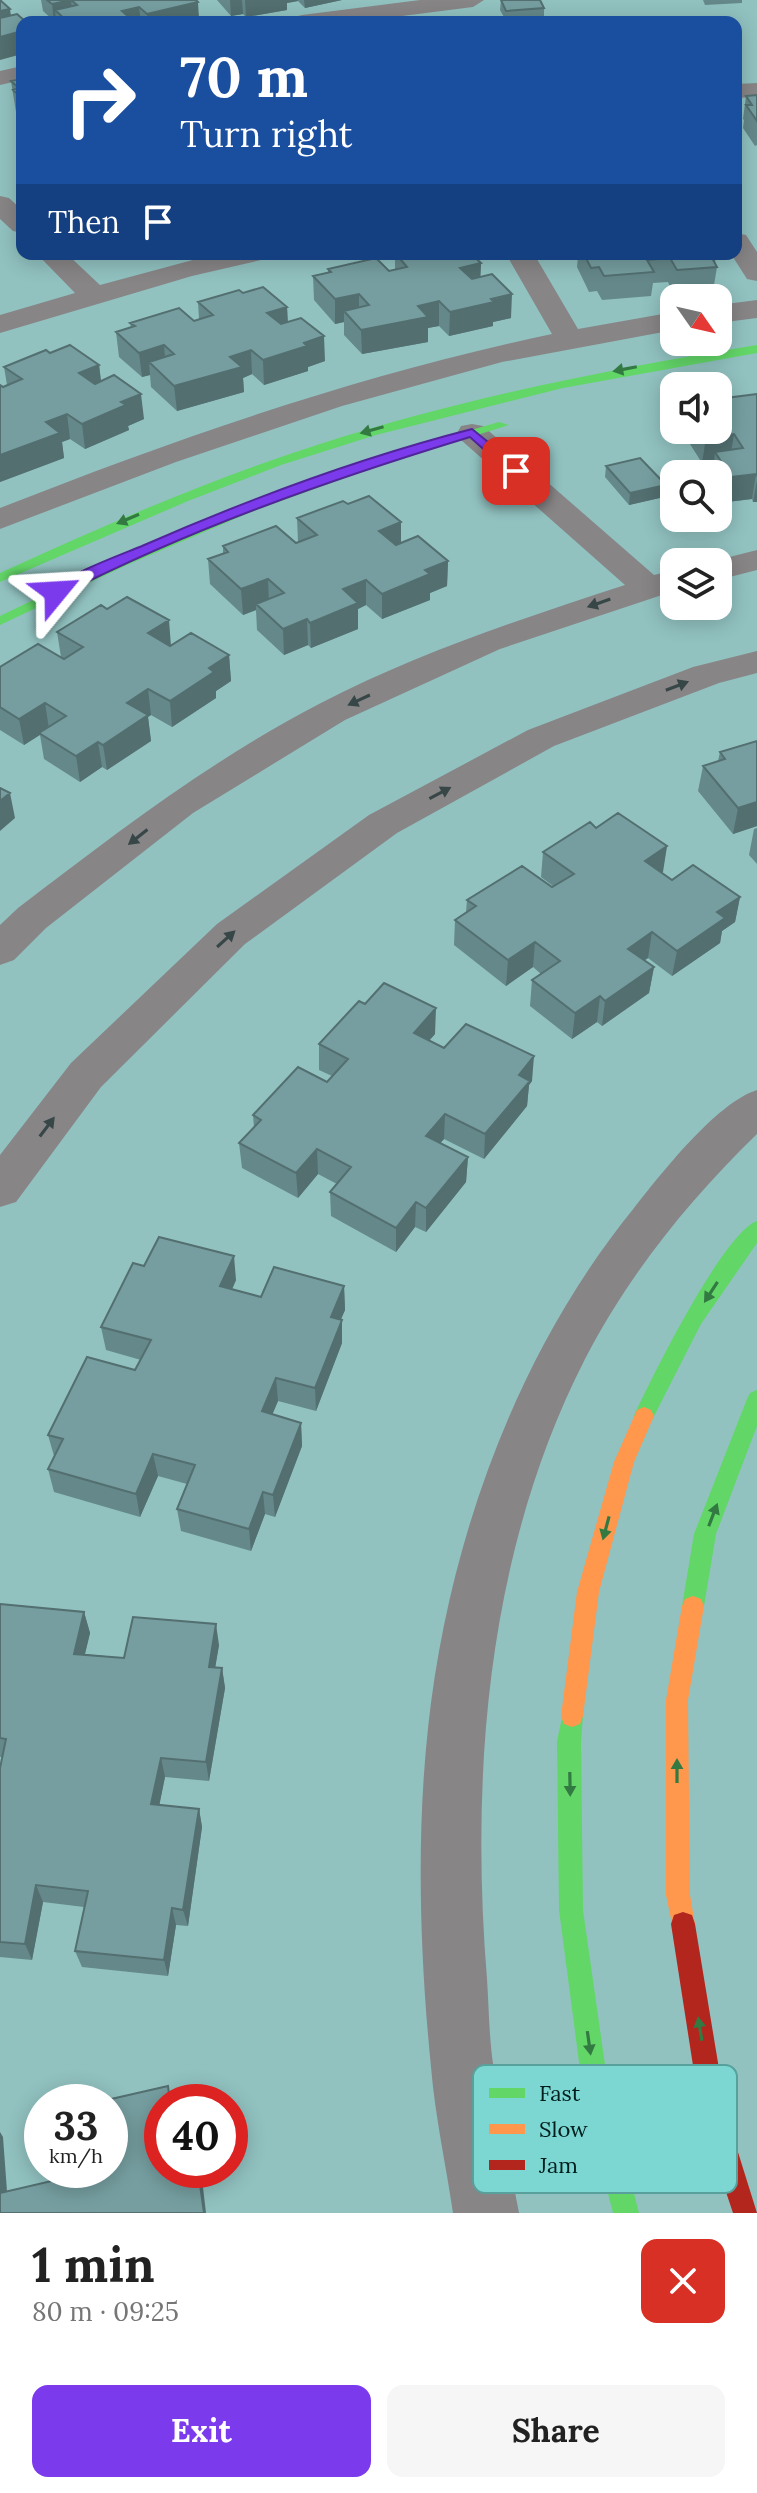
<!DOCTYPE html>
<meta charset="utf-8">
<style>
body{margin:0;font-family:Lora,serif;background:#f6f6f6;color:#222;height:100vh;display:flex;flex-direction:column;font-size:30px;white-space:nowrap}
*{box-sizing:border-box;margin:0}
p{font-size:26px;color:#767676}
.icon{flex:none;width:44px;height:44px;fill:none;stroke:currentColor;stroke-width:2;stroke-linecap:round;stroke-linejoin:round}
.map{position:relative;height:2213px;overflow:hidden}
.details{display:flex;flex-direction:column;background:#fff;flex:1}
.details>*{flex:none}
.guide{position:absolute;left:16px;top:16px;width:726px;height:244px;border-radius:16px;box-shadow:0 4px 20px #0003;background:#1a4fa0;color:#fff;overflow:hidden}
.needle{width:52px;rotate:124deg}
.controls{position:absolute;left:660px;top:284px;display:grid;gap:16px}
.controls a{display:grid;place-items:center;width:72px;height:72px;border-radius:16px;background:#fff;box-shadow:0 4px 20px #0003;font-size:40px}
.speed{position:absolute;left:24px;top:2084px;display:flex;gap:16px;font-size:40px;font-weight:700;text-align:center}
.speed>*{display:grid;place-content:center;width:104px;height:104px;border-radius:50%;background:#fff;box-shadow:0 4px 20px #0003;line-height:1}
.speed small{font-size:20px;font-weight:400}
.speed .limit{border:12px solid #d22;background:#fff;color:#111}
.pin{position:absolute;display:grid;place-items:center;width:68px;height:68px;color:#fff;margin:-34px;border-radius:16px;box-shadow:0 4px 12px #0006}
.me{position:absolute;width:88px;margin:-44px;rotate:63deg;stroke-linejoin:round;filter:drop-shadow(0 0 6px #0008)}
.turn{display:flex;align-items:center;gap:28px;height:168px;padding:0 32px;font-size:36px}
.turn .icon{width:104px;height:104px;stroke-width:2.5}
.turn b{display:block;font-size:56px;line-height:68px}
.then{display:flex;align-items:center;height:76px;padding:0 32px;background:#0003;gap:16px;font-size:30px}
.round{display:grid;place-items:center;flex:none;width:84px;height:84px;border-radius:16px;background:#f6f6f6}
.summary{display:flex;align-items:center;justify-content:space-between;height:136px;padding:0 32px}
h1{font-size:48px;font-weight:700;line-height:60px}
.action{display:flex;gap:16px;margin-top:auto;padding:16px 32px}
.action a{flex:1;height:92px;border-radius:16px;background:#7c3aed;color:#fff;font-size:32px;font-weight:700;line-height:92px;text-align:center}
.action a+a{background:#f6f6f6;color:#222}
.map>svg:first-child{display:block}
</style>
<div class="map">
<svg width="757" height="2213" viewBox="0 0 757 2213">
<rect width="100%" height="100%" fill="#91c2c0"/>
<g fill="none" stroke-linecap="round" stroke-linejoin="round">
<path fill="#888587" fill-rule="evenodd" d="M420,0H484L473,7L355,22H291L294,17L302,15Z
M22,66V80L0,85V71Z
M757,83V97L736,98V84Z
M0,196L9,198L22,210V233L13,231L0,219Z
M736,233L746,235L757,252V281L747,279L731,254H736Z
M37,254H67L100,285L215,254H265L261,260L192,276L0,333V315L75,293Z
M506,254H534L578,329L674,312V330L502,362L342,406L176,462L0,529V508C180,437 362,374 552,334Z
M757,300V318L718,323V305Z
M472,424L483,426L654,575L674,570V591L500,649L345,720L193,813L46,928L14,960L0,965V925L18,908C115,834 211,760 319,704C417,653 521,619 625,585L461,440L457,433L461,426Z
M757,550V570L718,580V562H710Z
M757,651V673L719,683L554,746L397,833L245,944L101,1087L16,1202L0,1207V1155L71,1063L217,924L369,815L528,730L693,667Z
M757,1090V1134C689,1200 629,1274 585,1359C488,1549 470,1770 487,1979C489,2009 489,2040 494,2070C500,2118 510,2165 519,2213H453C446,2165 435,2116 431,2067C420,1956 416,1840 428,1728C448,1543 516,1353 634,1208C661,1174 716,1103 757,1090Z"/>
<path fill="#63d668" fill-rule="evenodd" d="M757,345V353L563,388L376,435L281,465L188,501L0,582V573C105,525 210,479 320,444C463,398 610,369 757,345Z
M499,422L509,425L378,466L251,512L127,565L0,625V616C162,537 325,470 499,422Z
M757,1221V1243L701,1324L651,1422L644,1425L637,1422L634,1416C651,1379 723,1233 757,1221Z
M757,1390V1426L716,1534L704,1606L701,1613L693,1616L685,1613L682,1606L694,1534L747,1399L750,1393Z
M572,1705L580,1708L583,1716L581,1741L583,1910L610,2100L639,2213H613L584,2100L559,1910L557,1741L564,1708Z"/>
<path fill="#ff974d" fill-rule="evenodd" d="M644,1407L651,1410L654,1416L634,1462L599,1592L583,1716L580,1724L572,1727L564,1724L561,1716L577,1592L614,1462L637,1410Z
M693,1596L701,1599L704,1606L688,1700L690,1895L695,1924L692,1933L683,1936L674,1933L666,1895V1700L682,1606L685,1599Z"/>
<path fill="#b3261e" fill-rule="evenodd" d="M683,1912L692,1915L695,1924L727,2117L757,2213H733L701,2117L671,1924L674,1915Z"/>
</g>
<path fill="#65888a" d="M41,0H196L199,19L186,22H57L56,21H54L43,11Z
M217,0H342L305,8L298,1L287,3V10L246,17L243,14L231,16Z
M501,0L544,8V18L506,21L500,10Z
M703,0H742V3L705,5Z
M22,79V118L16,112L11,81Z
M757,95V145L755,146L743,128L744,120L743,119L746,96Z
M395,254L481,263L480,277L511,318L493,322V326L449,336L439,326L428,328V342L362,354L344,335V322L335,324L314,300L313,276L328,273V269L389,271L395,270Z
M571,254H715L716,256L715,263L717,267L713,291L674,295L668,282L653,283L651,296L602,300L597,291L589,292L577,267L578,257H572Z
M243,293L287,307L288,322L325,361L308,367V371L264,385L252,374L243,378L244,392L177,411L151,387L150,375L142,377L119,357L116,332L131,328L130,323L194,321L199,319L198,302Z
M50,353L99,365L101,381L144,419L128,426L129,430L85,449L70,439L62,442L64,458L0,482V385L3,387L7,385L4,367Z
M757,394V502H753L752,499L727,502L718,488V474H712L714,462L702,463L683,433L684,430H718Z
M606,466L664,497L629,505L605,477Z
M297,518L401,543L448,561L447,586L430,593V600L382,619L366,605L358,609V629L311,648L308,645L284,655L257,630L256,610L243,615L210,584L208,559L223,553V546L298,542Z
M57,632L171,645L229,655L231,681L216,691V698L172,727L151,715L148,717L151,741L107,770L102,767L80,782L44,759L40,735L24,745L0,730V667L61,657Z
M757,741V826L733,834L698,791L703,766L718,761L720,752Z
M596,828L667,846L662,873L672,880L740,897L735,922L722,931L720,943L672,976L648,958L644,960L654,967L649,993L602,1026L597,1022L572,1039L530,1006L532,980L541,974L533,967L506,986L454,945L455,920L466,912L467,900L553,886L541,877L543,852Z
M757,828V864L749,855L754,829Z
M435,1034L429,1041L444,1048L532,1081L529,1085L527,1106L484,1159L444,1139L440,1143L468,1157L466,1182L426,1232L415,1227L396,1252L331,1216L330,1192L337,1184L318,1174L298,1198L242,1168L239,1143L254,1128L253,1115L327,1082L332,1076L319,1070V1044Z
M144,1266L236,1280L232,1290L261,1297L344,1286L345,1310L341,1319L342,1343L316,1411L278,1401L272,1415L301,1423L302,1446L275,1517L265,1514L251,1551L181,1531L177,1509L187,1484L158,1476L140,1517L54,1492L48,1469L54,1456L48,1435L135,1370L141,1360L106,1350L101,1327Z
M0,1604L84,1612L90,1633L85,1654L124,1658L219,1645L215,1667L222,1668L225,1688L209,1781L165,1777L159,1805L199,1809L202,1827L188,1926L176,1925L168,1976L82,1967L75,1951L84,1907L43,1902L32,1960L0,1957V1768L2,1757H0Z"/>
<path fill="#536f70" d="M71,0L73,17L55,10L56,21H54L52,4Z
M230,0H242L243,14L231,16Z
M245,0H298V1L287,3V10L246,17Z
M304,0H342L305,8Z
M198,2L199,19L186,22H147V14Z
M139,7L141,22H109L122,11Z
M10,9L13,30L0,33V11Z
M22,31V54L0,60V37Z
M481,263L480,288L460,268Z
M359,294V318L344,311V322L335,324V299Z
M512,294L511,318L493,322V326L449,336L450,312Z
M439,301V326L428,328V342L362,354L361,330L418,306Z
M287,307L288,331L267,313Z
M324,336L325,361L308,367V371L264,385L263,360L304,343Z
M164,345L166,369L149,362L150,375L142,377L139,353Z
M251,350L252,374L243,378L244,392L177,411L174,386L230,357Z
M99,365L102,390L79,373Z
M141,394L144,419L128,426L129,430L85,449L82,424L121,402Z
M67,414L70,439L62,442L64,458L0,482V455L46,422Z
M734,434L730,459L715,452L714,462L702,463L706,438Z
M756,474L752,499L727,502L731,477Z
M757,480V502H753Z
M666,485L664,497L629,505L630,493Z
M401,522V547L379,556V531Z
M448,561L447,586L430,593V600L382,619V594L425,570Z
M268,579L269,604H256V610L243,615L241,589Z
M366,580V605L358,609V629L311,648L310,623L343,589Z
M307,619L308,645L284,655L283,629Z
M169,620L171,646L148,633Z
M229,655L231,681L216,691V698L172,727L170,701L209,668Z
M148,689L151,715L148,717L151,741L107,770L103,745L127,703Z
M45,703L49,729L24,745L19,719Z
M98,742L102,767L80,782L76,756Z
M10,793L15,818L0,831V801Z
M757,802V826L733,834L738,808Z
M667,846L663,872L641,887L645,861Z
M740,897L735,922L722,931L720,943L672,976L677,951L717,912Z
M652,932L648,958L625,974L628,949Z
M535,942L533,967L506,986L508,960Z
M654,967L649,993L602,1026L605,1001Z
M600,996L597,1022L572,1039L575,1013Z
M436,1008L435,1034L413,1058L414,1033Z
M534,1056L532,1081L529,1085L527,1106L484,1159L485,1134L519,1075Z
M445,1114L444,1139L425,1160L426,1136Z
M317,1149L318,1174L298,1198L296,1173Z
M468,1157L466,1182L426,1232V1208Z
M416,1202L415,1227L396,1252V1228Z
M234,1256L236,1280L222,1310L220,1286Z
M344,1286L345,1310L332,1340L331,1317Z
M342,1320V1343L316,1411L315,1388Z
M276,1378L278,1401L264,1434L262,1411Z
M301,1423L302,1446L275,1517L273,1495Z
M153,1454L158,1476L140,1517L136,1494Z
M263,1492L265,1514L251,1551L249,1529Z
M84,1612L90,1633L80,1674L74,1654Z
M216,1624L219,1645L212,1687L209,1667Z
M222,1668L225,1688L209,1781L206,1762Z
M161,1758L165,1777L156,1822L151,1804Z
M199,1809L202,1827L188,1926L183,1910Z
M36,1885L43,1902L32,1960L25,1944Z
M172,1908L176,1925L168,1976L164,1960Z
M0,2132L3,2137L8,2205L0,2194Z
M198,2170H201L206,2213H204Z"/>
<path fill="#769ea0" stroke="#536f70" stroke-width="2" d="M0,0L10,9L0,11Z
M47,0H196L198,2L147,14L139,7L122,11L130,18L109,22H68L55,10L77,5L71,0L52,4Z
M501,0H540L544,8L506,11Z
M17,14L26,22H22V31L0,37V18Z
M22,79V98L13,90L19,88L11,81Z
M757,95V121L746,105H752L746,96Z
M396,254H471L481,263L460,268L472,279L492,274L512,294L491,299L494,302L450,312L439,301L418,306L428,317L361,330L344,311L369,305L359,294L335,299L313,276L331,272L328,269L376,258L389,271L407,267Z
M584,254H715L716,256H711L717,267L677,270L670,258L647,260L654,272L604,276L599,267L591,268Z
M263,287L287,307L267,313L281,324L301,318L324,336L304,343L307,346L263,360L251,350L230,357L242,367L174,386L149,362L174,354L164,345L139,353L116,332L135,326L130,323L179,308L194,321L213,315L198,302L239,290L243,293Z
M70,345L99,365L79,373L95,384L114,375L141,394L121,402L126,405L82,424L67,414L46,422L60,433L0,455V385L3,387L22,379L4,367L46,350L50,353Z
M757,394V476L756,474L731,477L715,452L743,448L734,434L706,438L701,430H718V399Z
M640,458L666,485L630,493L606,466Z
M369,496L401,522L379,531L396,545L418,536L448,561L425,570L430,574L382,594L366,580L343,589L358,603L310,623L307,619L283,629L256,604L284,593L268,579L241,589L208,559L228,552L223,546L276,526L296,543L317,535L297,518L343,501L348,504Z
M127,597L169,620L148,633L170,646L191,633L229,655L209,668L214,672L170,701L148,689L127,703L148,715L103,745L98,742L76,756L39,733L66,716L45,703L19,719L0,707V667L38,644L64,659L83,647L57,632L101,605L107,609Z
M757,741V802L738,808L703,766L725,759L720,752Z
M0,788L10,793L0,801Z
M618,813L667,846L645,861L672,880L693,865L740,897L717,912L725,918L677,951L652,932L628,949L654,967L605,1001L600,996L575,1013L532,980L560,961L535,942L508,960L455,920L476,906L467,900L522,866L552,887L574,874L543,852L590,822L596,828Z
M384,983L436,1008L414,1033L444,1048L466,1024L534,1056L519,1075L530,1081L485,1134L445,1114L426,1136L468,1157L426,1208L416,1202L396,1228L330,1192L351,1167L317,1149L296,1173L239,1143L261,1120L253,1115L298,1067L327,1082L348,1059L319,1044L359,1001L365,1004Z
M159,1237L234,1256L220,1286L261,1297L274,1267L344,1286L331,1317L342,1320L315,1388L276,1378L262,1411L301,1423L273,1495L263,1492L249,1529L177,1509L195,1465L153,1454L136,1494L48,1469L63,1439L48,1435L87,1357L135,1370L151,1340L101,1327L133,1263L144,1266Z
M0,1604L84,1612L74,1654L124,1658L133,1617L216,1624L209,1667L222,1668L206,1762L161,1758L151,1804L199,1809L183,1910L172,1908L164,1960L75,1951L88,1891L36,1885L25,1944L0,1942V1768L6,1739L0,1738Z
M168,2086L170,2102H162V2170H198L204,2213H0V2193L56,2180L55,2170H110V2102H98Z"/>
<defs><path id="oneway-solid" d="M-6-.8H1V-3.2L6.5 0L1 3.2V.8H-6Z" transform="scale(2)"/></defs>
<g fill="#327a42">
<use href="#oneway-solid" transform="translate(625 369) rotate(169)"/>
<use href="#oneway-solid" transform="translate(372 430) rotate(164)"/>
<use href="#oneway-solid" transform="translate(128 519) rotate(157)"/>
<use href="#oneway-solid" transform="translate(711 1292) rotate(123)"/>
<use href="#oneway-solid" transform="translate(713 1515) rotate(-69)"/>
<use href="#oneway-solid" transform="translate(606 1528) rotate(105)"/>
<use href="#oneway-solid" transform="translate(677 1771) rotate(-90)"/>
<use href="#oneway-solid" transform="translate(570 1784) rotate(89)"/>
<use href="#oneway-solid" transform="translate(700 2029) rotate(-99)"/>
<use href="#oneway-solid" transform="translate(589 2043) rotate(82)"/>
</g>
<g fill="#374747">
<use href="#oneway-solid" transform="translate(599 603) rotate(161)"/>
<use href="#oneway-solid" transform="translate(677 686) rotate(-21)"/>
<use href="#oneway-solid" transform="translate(359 700) rotate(155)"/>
<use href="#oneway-solid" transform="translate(440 793) rotate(-28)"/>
<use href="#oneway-solid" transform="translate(138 837) rotate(142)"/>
<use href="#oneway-solid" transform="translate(226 939) rotate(-42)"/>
<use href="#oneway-solid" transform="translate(47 1127) rotate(-53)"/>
</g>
<path fill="#7c3aed" stroke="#51269a" stroke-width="2" d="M472,429L520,468V474H511L470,437C329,480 192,528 61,595L49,592C70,573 115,557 142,546C249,499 359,458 472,429Z"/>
<rect x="473" y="2065" width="264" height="128" rx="12" fill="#7cd7d2" stroke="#57a09c" stroke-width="2"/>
<rect x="489" y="2088" width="36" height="10" fill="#63d668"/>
<rect x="489" y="2124" width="36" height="10" fill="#ff974d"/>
<rect x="489" y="2160" width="36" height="10" fill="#b3261e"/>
<g font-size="22" fill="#011e1d">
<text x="539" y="2101">Fast</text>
<text x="539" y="2137">Slow</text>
<text x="539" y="2173">Jam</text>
</g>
</svg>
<div class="controls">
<a><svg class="needle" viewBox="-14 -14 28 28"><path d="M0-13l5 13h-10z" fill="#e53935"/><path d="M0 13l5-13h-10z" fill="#767676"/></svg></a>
<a><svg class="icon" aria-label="sound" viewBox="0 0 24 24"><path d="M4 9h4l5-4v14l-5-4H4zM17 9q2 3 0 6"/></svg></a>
<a><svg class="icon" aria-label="search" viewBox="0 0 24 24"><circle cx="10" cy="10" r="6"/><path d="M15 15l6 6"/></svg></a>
<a><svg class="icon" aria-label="layers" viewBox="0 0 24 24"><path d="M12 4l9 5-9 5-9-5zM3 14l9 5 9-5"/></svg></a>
</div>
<div class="speed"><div>33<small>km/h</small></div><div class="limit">40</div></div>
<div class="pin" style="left:516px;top:471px;background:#d93025"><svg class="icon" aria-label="arrive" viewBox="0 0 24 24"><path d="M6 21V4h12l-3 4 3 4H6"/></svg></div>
<svg class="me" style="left:56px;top:592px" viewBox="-20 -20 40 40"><path d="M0-17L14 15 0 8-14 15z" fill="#7c3aed" stroke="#fff" stroke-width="4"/></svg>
<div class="guide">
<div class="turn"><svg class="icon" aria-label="right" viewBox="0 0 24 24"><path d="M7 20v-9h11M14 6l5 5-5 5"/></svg><div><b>70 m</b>Turn right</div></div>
<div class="then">Then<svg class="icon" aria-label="arrive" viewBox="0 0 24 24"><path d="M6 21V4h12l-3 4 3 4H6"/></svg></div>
</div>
</div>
<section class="details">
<div class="summary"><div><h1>1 min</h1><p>80 m · 09:25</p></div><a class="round" style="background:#d93025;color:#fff"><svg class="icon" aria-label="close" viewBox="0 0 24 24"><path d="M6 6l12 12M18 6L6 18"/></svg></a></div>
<div class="action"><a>Exit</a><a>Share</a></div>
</section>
